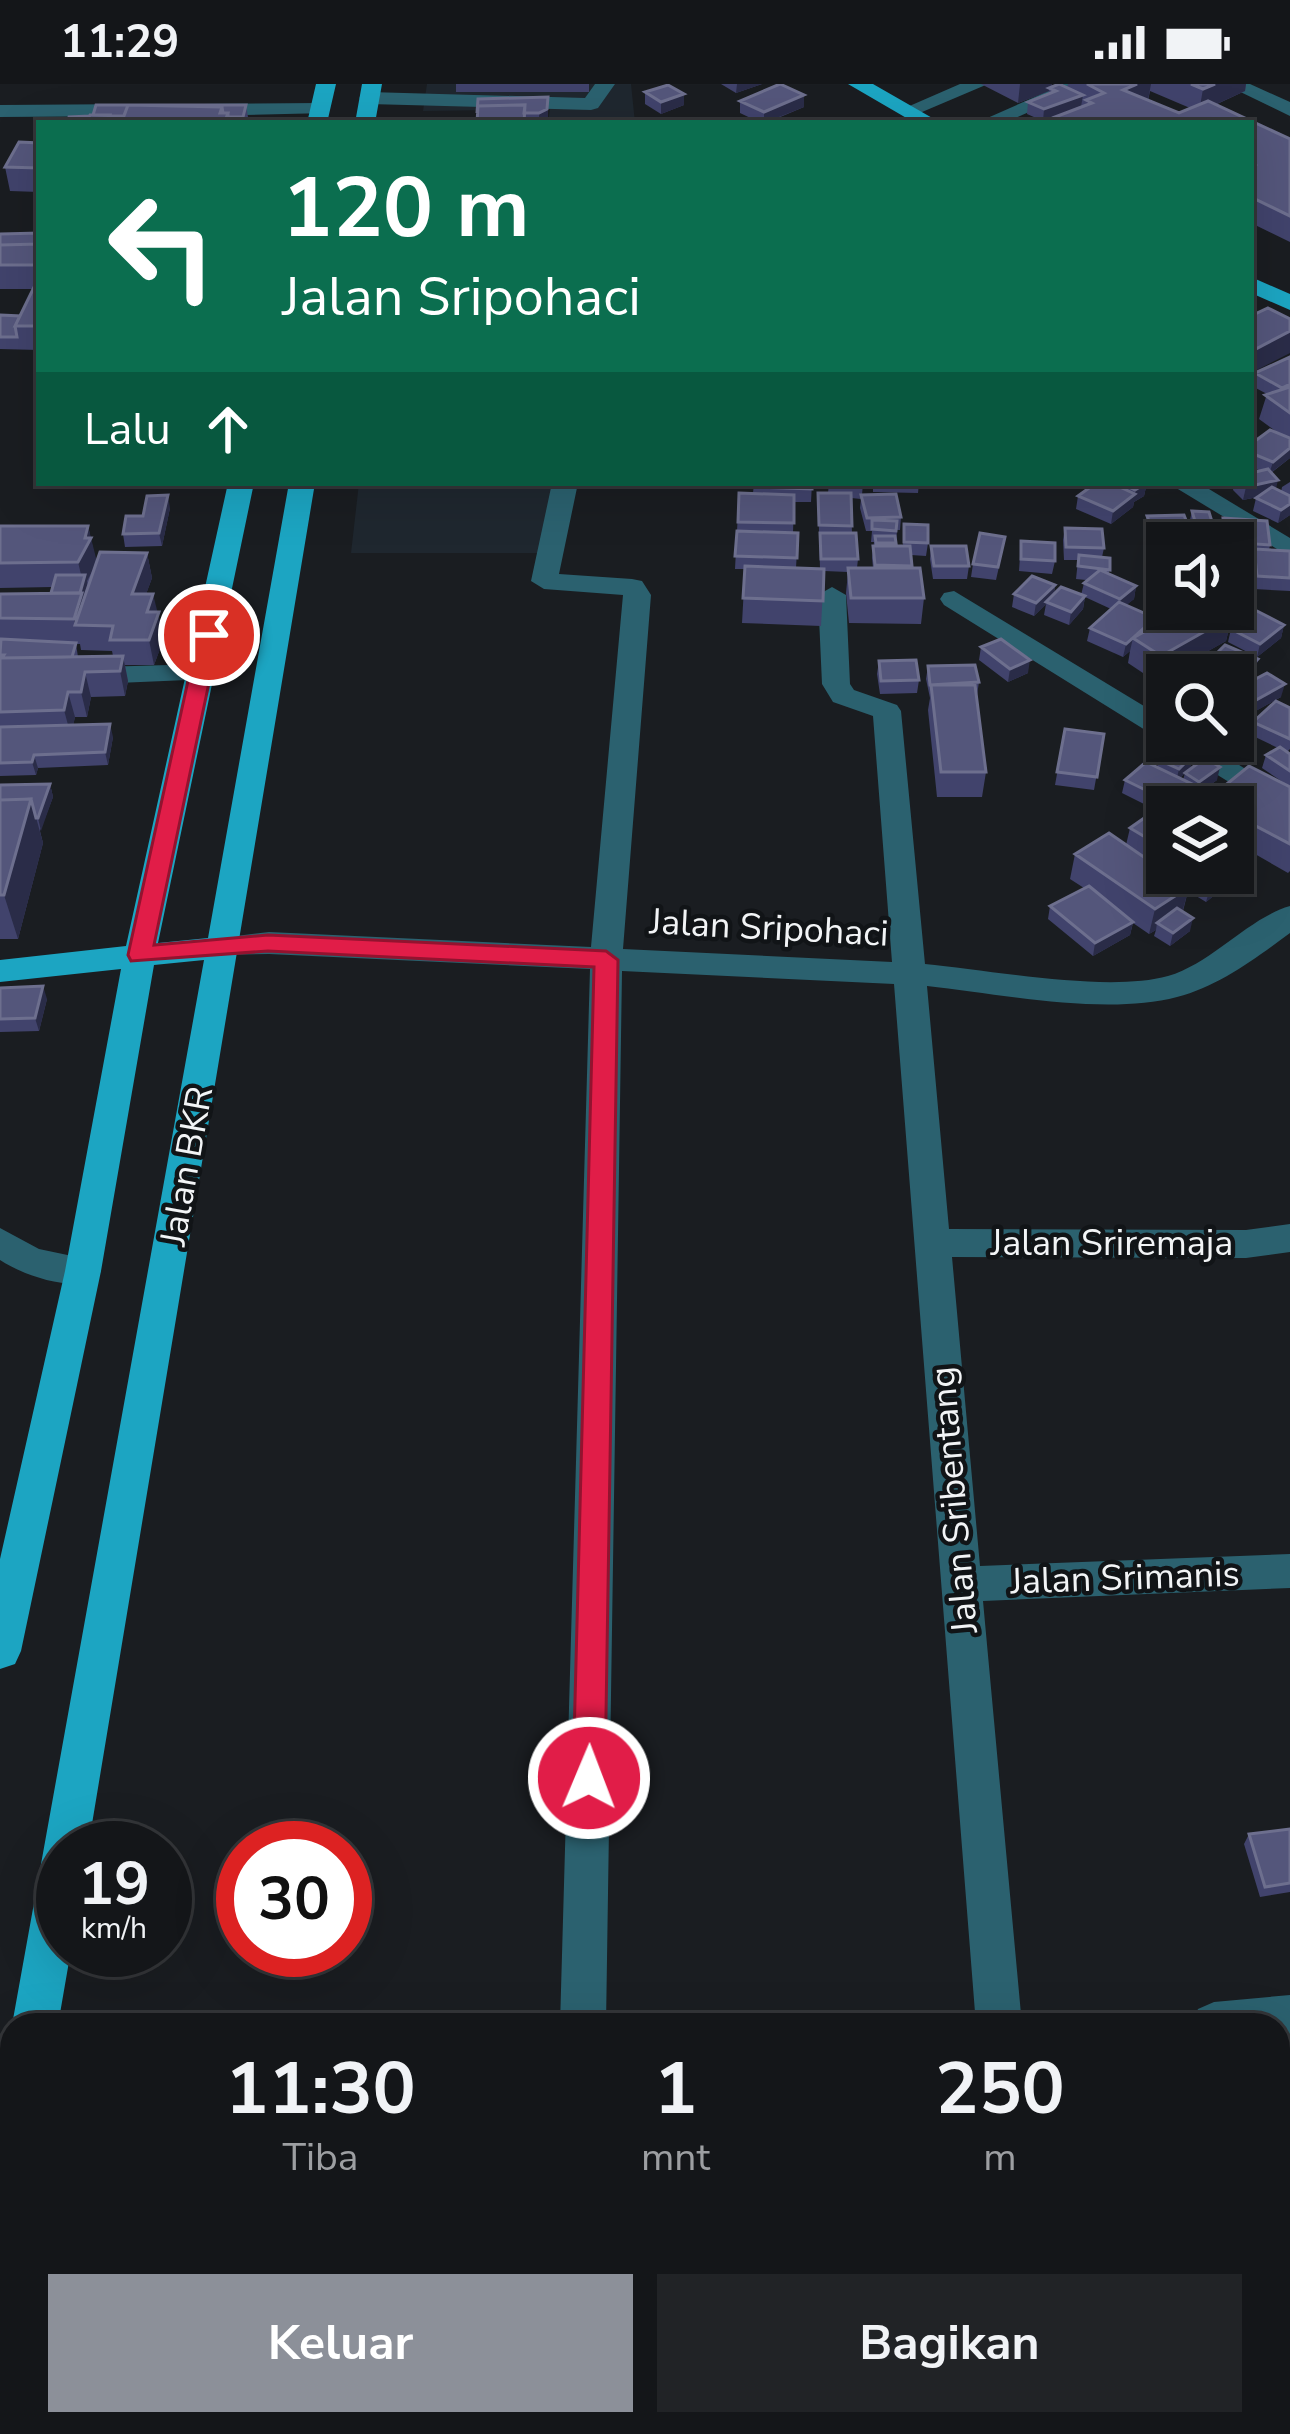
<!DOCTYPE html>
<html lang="id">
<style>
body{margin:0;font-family:"Nunito Sans",sans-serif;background:#212326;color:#f1f3f6;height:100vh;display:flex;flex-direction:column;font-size:45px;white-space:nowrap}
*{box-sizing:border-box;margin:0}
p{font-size:39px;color:#9d9fa2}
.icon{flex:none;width:66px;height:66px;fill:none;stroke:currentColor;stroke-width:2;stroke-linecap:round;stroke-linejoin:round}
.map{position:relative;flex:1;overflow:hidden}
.panel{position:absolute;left:0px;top:1929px;width:1290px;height:423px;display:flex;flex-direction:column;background:#141619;border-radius:36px 36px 0 0;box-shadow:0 12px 48px #0002,0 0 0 3px #333538}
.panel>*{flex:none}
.guide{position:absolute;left:36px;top:36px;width:1218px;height:366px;border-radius:0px;box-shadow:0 12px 48px #0002,0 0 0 3px #333538;background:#0b6e4f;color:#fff;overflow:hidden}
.tools{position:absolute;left:1146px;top:438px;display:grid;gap:24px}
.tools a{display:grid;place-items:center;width:108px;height:108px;border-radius:0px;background:#141619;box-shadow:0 12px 48px #0002,0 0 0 3px #333538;font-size:60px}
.speed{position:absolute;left:36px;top:1737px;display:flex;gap:24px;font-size:60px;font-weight:700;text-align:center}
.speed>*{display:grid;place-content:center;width:156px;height:156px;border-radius:50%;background:#141619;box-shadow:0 12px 48px #0002,0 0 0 3px #333538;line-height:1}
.speed small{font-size:30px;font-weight:400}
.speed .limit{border:18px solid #d22;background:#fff;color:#111}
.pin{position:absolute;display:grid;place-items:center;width:102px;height:102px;color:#fff;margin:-51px;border:6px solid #fff;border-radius:50%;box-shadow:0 3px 12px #0007}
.me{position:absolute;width:132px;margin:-66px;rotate:1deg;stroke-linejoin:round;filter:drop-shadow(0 0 9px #0008)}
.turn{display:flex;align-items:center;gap:42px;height:252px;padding:0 48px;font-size:54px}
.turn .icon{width:156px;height:156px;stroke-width:2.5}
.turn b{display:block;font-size:84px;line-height:102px}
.then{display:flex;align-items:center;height:114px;padding:0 48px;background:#0003;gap:24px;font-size:45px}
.eta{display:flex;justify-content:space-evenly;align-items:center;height:204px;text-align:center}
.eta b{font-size:72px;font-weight:700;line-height:84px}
.button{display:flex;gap:24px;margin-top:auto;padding:24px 48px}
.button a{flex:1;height:138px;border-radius:0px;background:#8c9099;color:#fff;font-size:48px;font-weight:700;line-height:138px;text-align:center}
.button a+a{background:#212326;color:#f1f3f6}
.status{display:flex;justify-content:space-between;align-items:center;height:84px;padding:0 60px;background:#141619;direction:ltr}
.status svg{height:33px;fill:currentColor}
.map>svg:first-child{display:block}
</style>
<div class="status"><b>11:29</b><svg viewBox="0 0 49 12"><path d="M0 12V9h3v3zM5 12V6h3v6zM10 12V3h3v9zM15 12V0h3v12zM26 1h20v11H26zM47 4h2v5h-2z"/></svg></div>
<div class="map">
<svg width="1290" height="2350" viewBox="0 0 1290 2350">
<rect width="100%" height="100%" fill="#1a1d21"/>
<path fill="#1f272f" d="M427,0H631L635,39H548L550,25L423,27Z
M359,399H572L554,469H351Z"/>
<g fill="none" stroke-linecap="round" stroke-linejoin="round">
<path fill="#2b616f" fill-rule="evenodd" d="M595,0H615L598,24L591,26L369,20L359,14L369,8L585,14Z
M960,0H988L915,31L898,27Z
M1064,0H1092L1004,39H976Z
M1224,0H1250L1290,18V32Z
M320,19L327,21V29L202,32L192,26L202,20Z
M0,21L140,20L150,26L140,32L0,33Z
M552,399H578L559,490L632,495L642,497L651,511L623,865L892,878L873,632L833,618L822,600L818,511L832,503L846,511L850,600L854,606L897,621L901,627L925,880C990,886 1107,909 1168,892C1214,878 1248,834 1290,822V849C1256,874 1219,902 1177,913C1105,932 1001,910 927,902L949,1145L1246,1146L1290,1140V1168L1246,1174L952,1173L980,1482L1290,1470V1504L983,1517L1022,1941H976L894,900L622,887L606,1941H560L590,885L269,870L212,871L207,863L212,855L269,848L591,863L623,511L544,505L531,497Z
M1168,399H1199L1290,454V473Z
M954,507L1167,636V657H1201L1290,713V736L944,521L940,515L944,509Z
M201,580L215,589L211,595L0,604V586Z
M0,1144L39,1165L96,1177L101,1187L96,1197C67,1206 25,1192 0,1176Z
M1290,1911V1957L1278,1958V1941H1191L1198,1925L1214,1918Z
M557,2340H609V2350H557Z
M1022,2340H1074L1075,2350H1023Z"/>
<path fill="#1ca5c2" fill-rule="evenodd" d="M316,0H336L327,39H307Z
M362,0H382L375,39H355Z
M848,0H873L941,39H915Z
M1251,193L1290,210V226L1251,209Z
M228,399H254L158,859L208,854L289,399H315L88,1764H63V1866H71L58,1941H12L204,876L154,881L101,1187L21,1567L15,1580L0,1585V1475L65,1187L121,885L0,898V876L126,862Z
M12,2038V2142L0,2147V2043Z"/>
</g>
<path fill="#41436c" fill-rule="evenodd" d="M456,0H589V8H456Z
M721,0H762L736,9Z
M981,0H1052V3H1067L1068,0H1246L1245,7L1215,21L1290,55V158L1251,139V39H1054L1055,33L1069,28L1043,37L1027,30L1028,18L1048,10L1049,7L1018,19ZM1150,7L1190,24L1179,29L1148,17Z
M645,8L684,21L661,30L645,20Z
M548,13V37L543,39H477Z
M740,17L804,23L766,39H761L740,29Z
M246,21L248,33L246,39H67L88,32Z
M39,59V108L10,107L5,83Z
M39,149V266L0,265V231L20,232L33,205H0V150Z
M1290,273V374L1271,389L1276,405L1281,408L1282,403L1290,398V431L1278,439L1253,427L1256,414L1258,413L1243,416L1233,406L1234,399H1251L1261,387L1251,383V360L1278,349L1259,335L1267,310L1252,302L1255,289Z
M152,399H189L188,405H154Z
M754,399H812L811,418H794L793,449H798L796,484L820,485L818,409H828L829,399H863L862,411L901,433L900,446H897L896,462H903L904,440L928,459L926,472L911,471L912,484L924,514L921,540L849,539L846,509L848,488L824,487L821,542L742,539L745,485H735L739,409H753ZM851,414L861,415L860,424L866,447H872L871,458H874L872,474L873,484H857L858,475L852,449Z
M873,399H919L918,409L873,408Z
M1096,399H1147L1144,412L1134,418L1133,423L1111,440L1076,425L1078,412Z
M170,424L162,462L125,463L123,450L143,432Z
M1192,427L1213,441L1210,454H1193L1189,440Z
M1147,432L1167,459V476H1156L1144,445Z
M1223,434L1270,461L1269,466L1290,467V507L1254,505L1250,478L1252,473L1233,472V459H1222L1220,447Z
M0,442H88L96,478L147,469L152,494L146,510L157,528L164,554L154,581H125L128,597L125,612L91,613L87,633H75L73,641L113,653L108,681L38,684L36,691L0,692V510L51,509L52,503L0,504ZM76,560H80L81,566L112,567L113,572L78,573Z
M1065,444L1104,464L1102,473L1110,474L1109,489L1136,502L1134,515L1126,521L1152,543L1167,535L1164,534L1167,521V525H1221L1232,532L1226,557L1155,597L1128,579L1130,567L1123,573L1087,557L1090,544L1111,525L1085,513L1083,525L1069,541L1044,531L1046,520L1034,532L1012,523L1014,510L1055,501L1054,511H1081L1084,499L1086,496L1076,495L1078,476H1064L1063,456Z
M1021,457L1055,477L1052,490L1019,487Z
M931,462L969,482L967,495H933L930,475Z
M1003,465L996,496L971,493L973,480Z
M1159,476H1167V502H1159L1156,489Z
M1284,541L1281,554L1257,573L1228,558L1231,545Z
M981,563L1028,589L1008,598L979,576Z
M1258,575L1255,588L1240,603L1281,613L1239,636L1251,644L1253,638L1290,624V665L1287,668L1290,670V703L1262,684L1266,671L1278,664L1251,651L1249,658L1237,665L1225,657H1233V591H1197L1198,588Z
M879,577L919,596L917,609L880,610L877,590Z
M928,582L979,598L977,611L986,688L982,713H937L928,626L930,614L926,595Z
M1065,645L1104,650L1094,706L1055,701Z
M1193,671L1190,684L1180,694L1183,696L1185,689L1217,696L1196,711L1192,709L1191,714L1182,723H1167V789H1233V723H1205L1207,716L1290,703V787L1288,789L1248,766L1241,790L1206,818L1188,807L1183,827L1190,847L1170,862L1154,852L1156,846L1149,850L1133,839L1130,851L1093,872L1048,835L1050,822L1084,804L1070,795L1075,770L1126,761L1130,744L1156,726L1122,709L1125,696L1157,683L1159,676Z
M50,700L53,713L40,747L43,759L18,855H0V701Z
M0,904L47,915L39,947L0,948Z
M1290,1745V1808L1260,1813L1244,1760L1249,1750Z
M1290,2041V2109L1278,2110V2043Z
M1278,2117H1290V2268H1278Z"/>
<path fill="#2a2c48" d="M737,0H762L736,9Z
M1020,0H1052L1051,5L1049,4V7L1018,19Z
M1137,0H1151L1148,16L1123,6Z
M1215,0H1246L1245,7L1199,28L1203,5Z
M684,10V21L661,30V18Z
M804,11V23L764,39V28Z
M1083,11L1081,23L1043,37L1044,25Z
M548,13V37L539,39V29Z
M1290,247V269L1251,289L1252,267Z
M1290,364V374L1269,390L1273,378Z
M1278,396L1275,409L1243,416L1246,403Z
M1147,399L1144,412L1134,418L1133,423L1111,440L1113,427L1135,411V406Z
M168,411L170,424L162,462L159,449Z
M1290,420V431L1278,439L1281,426Z
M88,442L97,478L87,497L88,504L75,541L74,535L83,499L78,478Z
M147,469L152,494L137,535L132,510Z
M1055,501L1053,514L1034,532L1036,519Z
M1136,502L1134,515L1118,528L1120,515Z
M153,510L164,554L154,581L149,556L147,528Z
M1085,512L1083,525L1069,541L1071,528Z
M1232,532L1226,557L1155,597L1161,572Z
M1155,534L1152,547L1133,554L1130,567L1123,573L1126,560Z
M1284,541L1281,554L1257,573L1260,560Z
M123,572L128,597L125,612L120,587Z
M1258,575L1255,588L1233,610V601Z
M1030,576L1028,589L1008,598L1010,585Z
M85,588L91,613L87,633L81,608Z
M1285,600L1281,613L1234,639L1238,626Z
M68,608L75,633L71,652L64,626Z
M110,640L113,653L108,681L105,668Z
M1252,645L1249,658L1237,665L1240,652Z
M34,671L38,684L36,691L32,678Z
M1193,671L1190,684L1176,698L1179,685Z
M1220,683L1217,696L1196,711L1199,698Z
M50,700L53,713L41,747L38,734Z
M1194,701L1191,714L1182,723H1173L1174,720Z
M31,715L43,759L18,855L4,811Z
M1248,765L1241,790L1206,818L1213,793L1218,789H1233V777Z
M1189,803L1182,829L1157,839L1156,846L1149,850L1155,825Z
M1193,834L1190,847L1170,862L1173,849Z
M1133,838L1130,851L1093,872L1095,859Z
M43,902L47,915L39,947L35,934Z"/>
<path fill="#54567b" stroke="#6d6f8e" stroke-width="3" d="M780,0L804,11L764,28L740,17Z
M1059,0L1083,11L1044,25L1028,18L1056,7L1049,4Z
M1087,0H1137L1123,6L1179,29L1208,17L1290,55V132L1251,113V80L1257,82L1251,79V39H1067L1055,33L1092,19L1086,16L1104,9Z
M1191,0H1215L1203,5Z
M668,1L684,10L661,18L645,8Z
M548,13L547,25L539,29H524L525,21L478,22L477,29L478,15Z
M96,21H246L243,33H228V29H223L222,23L128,21L124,32L93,31Z
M128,21L222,23L220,29H228L225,37L215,36L214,39H86L90,31H110L107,39H121Z
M525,21L524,39H477L478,22Z
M88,32L86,39H67L69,33Z
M19,58L39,59V84L5,83Z
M39,149V160L0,161V150Z
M39,160V181H0V161Z
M39,193V242H15Z
M1268,224L1290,235V247L1252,267L1251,232Z
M0,231L20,232L15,242L17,253H0Z
M1290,273V300L1282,304L1255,289Z
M1290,303V329L1265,311Z
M1270,346L1290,354V364L1273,378L1251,369V360Z
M1268,385L1278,396L1246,403L1242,399H1251V389Z
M754,399H812V405L754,403Z
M829,399H863L862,402Z
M1096,399H1111L1135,410L1113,427L1078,412Z
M1121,399H1146L1135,406Z
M1272,403L1290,412V420L1281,426L1256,414Z
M739,409L794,411V439L738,438Z
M818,409H851L852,442L819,441Z
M896,410L901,433L867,434L861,411Z
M168,411L159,449L123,450L126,432H143L147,412Z
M1192,427L1209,428L1213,441H1196Z
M1184,431L1195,459H1167V463H1159L1147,432Z
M1223,434L1267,437L1270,461L1226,458Z
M872,436L897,437L896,447L872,445Z
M904,440L928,441V459L904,458Z
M0,442H88L85,454H91L78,478L0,479Z
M1065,444L1102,445L1104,464L1066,463Z
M737,447L798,449L797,474L735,472Z
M820,449H856L858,475H821Z
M980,449L1005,453L998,483L973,480Z
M875,452H895L896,459H876Z
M1021,457L1055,459V477L1021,475Z
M873,462H910L912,482L875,481Z
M931,462H966L969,482H934Z
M1254,465L1290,467V494L1257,492Z
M100,468L147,469L132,510H153L147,528H159L149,556H110L113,542L75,541Z
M1079,471L1110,474V486L1078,482Z
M1159,476H1167V489H1161Z
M745,482L824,485L823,517L743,514Z
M848,484H920L924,514H851Z
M1100,486L1136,502L1120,515L1084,499Z
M56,491H85L80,509H51Z
M1032,492L1055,501L1036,519L1014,510Z
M1061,503L1085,512L1071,528L1046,518Z
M82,509L74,535L0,534V510Z
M1119,518L1155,534L1126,560L1090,544Z
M1185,525H1221L1232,532L1161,572L1133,554Z
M1255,526L1284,541L1260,560L1231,545Z
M1,555L76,559L72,573L2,574L4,571H0Z
M1001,555L1030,576L1010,585L981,563Z
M1225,561L1258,575L1233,601V591H1205L1198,588Z
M123,572L120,587L85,588L81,608H68L64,626L0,628V574Z
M916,576L919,596L881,597L879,577Z
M975,581L979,598L930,601L928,582Z
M1267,589L1285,600L1238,626L1233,622V607Z
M931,601H975L986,688H941Z
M1276,617L1290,624V655L1253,638Z
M1233,632L1252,645L1240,652L1233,647Z
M110,640L105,668L34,671L32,678L0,679V643Z
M1065,645L1104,650L1097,693L1057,688Z
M1173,662L1193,671L1179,685L1159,676Z
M1280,663L1290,670V687L1266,671Z
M1205,674L1220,683L1199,698L1185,689Z
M1146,678L1194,701L1174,720L1125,696Z
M1249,682L1290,703V760L1233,730V723H1221L1207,716Z
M50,700L38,734H36L31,715L0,716V701Z
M31,715L4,811H0V716Z
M1167,718L1175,723H1167V766L1130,744Z
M1109,749L1167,789L1189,803L1155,825L1075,770Z
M1233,756L1248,765L1233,777Z
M1089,802L1133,838L1095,859L1050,822Z
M1177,824L1193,834L1173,849L1157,839Z
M43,902L35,934L0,935V904Z
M1290,1745V1799L1265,1803L1249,1750Z
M1290,2041V2101L1278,2102V2043Z
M1278,2117H1290V2255H1278Z"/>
<path fill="#e11d48" stroke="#92132f" stroke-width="3" d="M209,545L219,551L154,861L268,851L606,867L618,876L605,1694L601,1704L589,1709L578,1704L573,1694L594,883L268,867L131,877L128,871L198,551Z"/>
<g text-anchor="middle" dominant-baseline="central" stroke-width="9" stroke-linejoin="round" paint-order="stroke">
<g font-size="36" fill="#f2f4f6" stroke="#111417">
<text transform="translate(769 844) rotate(3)">Jalan Sripohaci</text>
<text transform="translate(187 1082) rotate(-80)">Jalan BKR</text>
<text x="1112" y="1159">Jalan Sriremaja</text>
<text transform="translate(954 1416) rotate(-95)">Jalan Sribentang</text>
<text transform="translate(1125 1494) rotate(-2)">Jalan Srimanis</text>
</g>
</g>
</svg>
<div class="tools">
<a><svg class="icon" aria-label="sound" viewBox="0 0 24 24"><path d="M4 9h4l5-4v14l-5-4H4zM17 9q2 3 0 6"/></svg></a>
<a><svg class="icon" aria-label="search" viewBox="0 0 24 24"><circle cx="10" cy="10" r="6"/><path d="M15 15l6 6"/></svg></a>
<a><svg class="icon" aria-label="layers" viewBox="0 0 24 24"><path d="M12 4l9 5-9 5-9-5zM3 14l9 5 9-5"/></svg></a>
</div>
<div class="speed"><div>19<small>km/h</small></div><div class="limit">30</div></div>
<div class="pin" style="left:209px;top:551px;background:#d93025"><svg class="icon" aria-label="arrive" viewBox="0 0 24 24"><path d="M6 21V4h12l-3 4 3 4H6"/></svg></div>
<svg class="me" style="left:589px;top:1694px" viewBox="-20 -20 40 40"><circle r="17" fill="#e11d48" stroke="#fff" stroke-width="3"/><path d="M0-11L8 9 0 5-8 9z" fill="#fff"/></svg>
<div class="guide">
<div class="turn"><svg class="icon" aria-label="left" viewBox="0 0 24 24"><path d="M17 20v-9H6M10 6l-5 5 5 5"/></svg><div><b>120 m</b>Jalan Sripohaci</div></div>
<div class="then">Lalu<svg class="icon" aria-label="ahead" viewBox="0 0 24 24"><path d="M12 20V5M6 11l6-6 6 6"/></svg></div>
</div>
<section class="panel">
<div class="eta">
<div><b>11:30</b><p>Tiba</p></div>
<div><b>1</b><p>mnt</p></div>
<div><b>250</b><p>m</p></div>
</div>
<div class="button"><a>Keluar</a><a>Bagikan</a></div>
</section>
</div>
